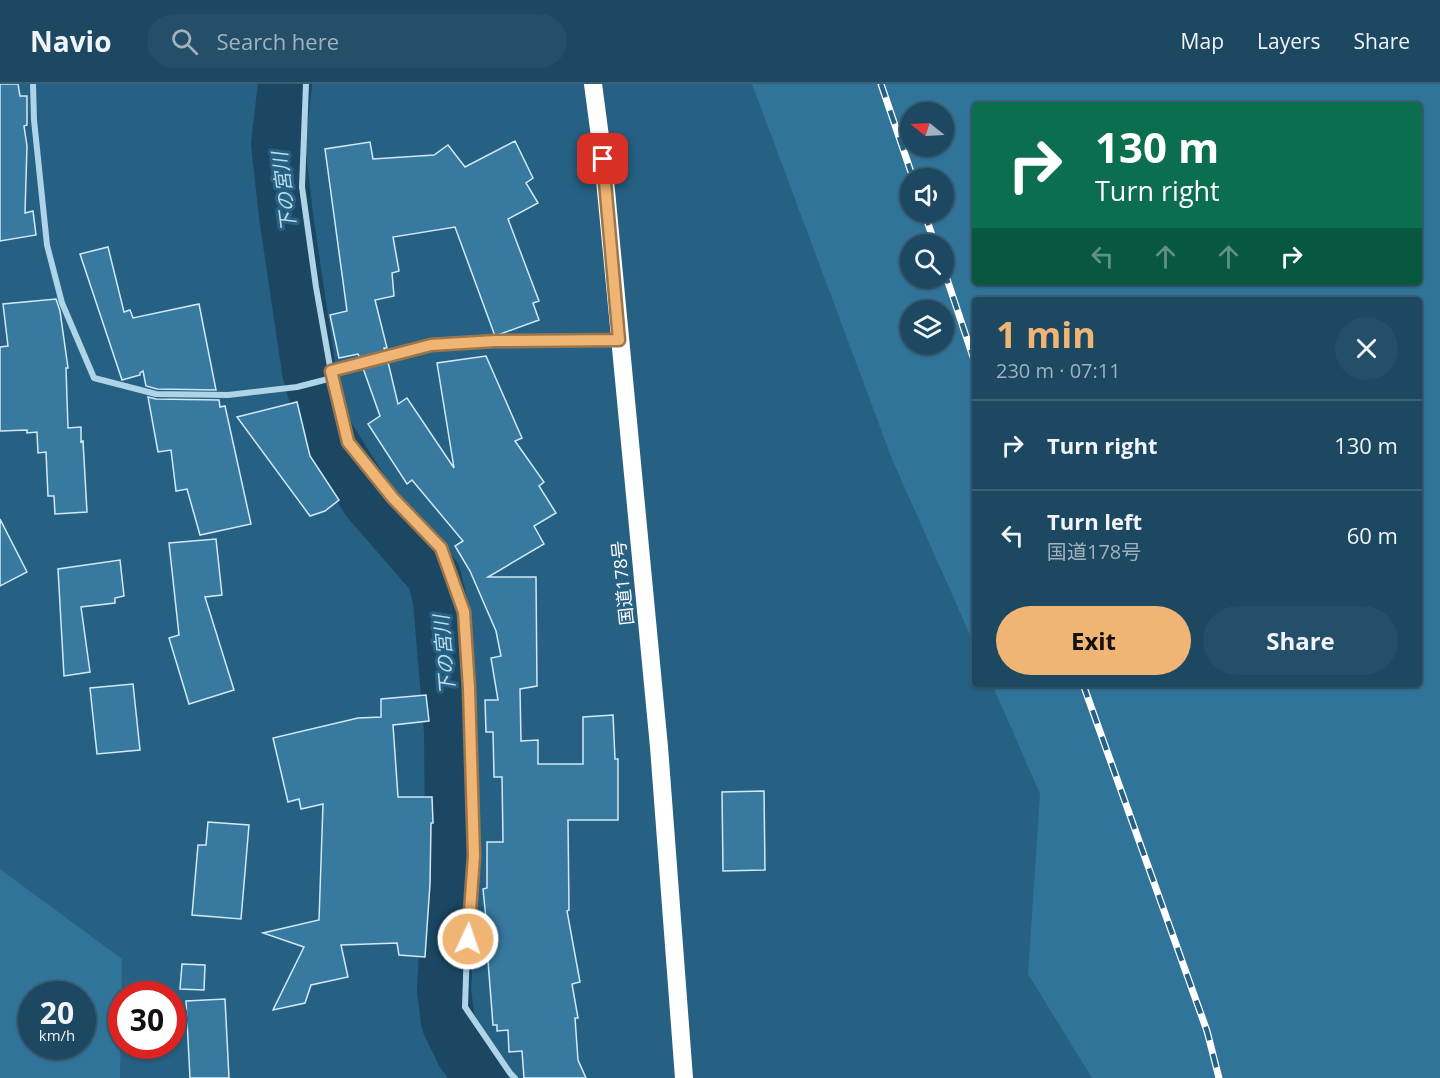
<!DOCTYPE html>
<meta charset="utf-8">
<style>
body{margin:0;font-family:"Open Sans","Noto Sans JP",sans-serif;background:#254f68;color:#f1f3f6;height:100vh;display:flex;flex-direction:column;font-size:22px;white-space:nowrap}
*{box-sizing:border-box;margin:0}
p{font-size:20px;color:#a0b2be}
.icon{flex:none;width:33px;height:33px;fill:none;stroke:currentColor;stroke-width:2;stroke-linecap:round;stroke-linejoin:round}
.map{position:relative;flex:1;overflow:hidden}
.drawer{position:absolute;left:972px;top:213px;width:450px;height:390px;display:flex;flex-direction:column;background:#1c4862;border-radius:6px;box-shadow:0 2px 4px #0004,0 0 0 2px #3a6077}
.drawer>*{flex:none}
.banner{position:absolute;left:972px;top:18px;width:450px;height:183px;border-radius:6px;box-shadow:0 2px 4px #0004,0 0 0 2px #3a6077;background:#0b6e4f;color:#fff;overflow:hidden}
.needle{width:39px;rotate:288deg}
.buttons{position:absolute;left:900px;top:18px;display:grid;gap:12px}
.buttons a{display:grid;place-items:center;width:54px;height:54px;border-radius:50%;background:#1c4862;box-shadow:0 2px 4px #0004,0 0 0 2px #3a6077;font-size:30px}
.speed{position:absolute;left:18px;top:897px;display:flex;gap:12px;font-size:30px;font-weight:700;text-align:center}
.speed>*{display:grid;place-content:center;width:78px;height:78px;border-radius:50%;background:#1c4862;box-shadow:0 2px 4px #0004,0 0 0 2px #3a6077;line-height:1}
.speed small{font-size:15px;font-weight:400}
.speed .limit{border:9px solid #d22;background:#fff;color:#111}
.pin{position:absolute;display:grid;place-items:center;width:51px;height:51px;color:#fff;margin:-26px;border-radius:12px;box-shadow:0 3px 9px #0006}
.me{position:absolute;width:66px;margin:-33px;rotate:3deg;stroke-linejoin:round;filter:drop-shadow(0 0 4px #0008)}
.turn{display:flex;align-items:center;gap:21px;height:126px;padding:0 24px;font-size:27px}
.turn .icon{width:78px;height:78px;stroke-width:2.5}
.turn b{display:block;font-size:42px;line-height:51px}
.lanes{display:flex;align-items:center;height:57px;padding:0 24px;background:#0003;justify-content:center;gap:30px;direction:ltr}
.lanes .off{opacity:.35}
.round{display:grid;place-items:center;flex:none;width:63px;height:63px;border-radius:32px;background:#254f68}
.overview{display:flex;align-items:center;justify-content:space-between;height:102px;padding:0 24px}
h1{font-size:36px;font-weight:700;line-height:45px;color:#f0b574}
.button{display:flex;gap:12px;margin-top:auto;padding:12px 24px}
.button a{flex:1;height:69px;border-radius:36px;background:#f0b574;color:#111;font-size:24px;font-weight:700;line-height:69px;text-align:center}
.button a+a{background:#254f68;color:#f1f3f6}
ul{padding:0;list-style:none}
li{display:flex;align-items:center;gap:18px;height:90px;padding:0 24px;border-top:2px solid #3a6077}
li div{flex:1}
li b{display:block;font-size:22px}
li em{font-style:normal}
header{display:flex;align-items:center;gap:36px;box-sizing:border-box;height:84px;padding:0 30px;background:#1c4862;border-bottom:2px solid #3a6077}
header strong{font-size:28px}
nav{display:flex;gap:33px;margin-inline-start:auto;font-size:21px}
.search{width:420px;height:54px;background:#254f68;display:flex;align-items:center;gap:15px;box-sizing:border-box;padding:0 21px;border-radius:33px;color:#a0b2be;font-size:22px}
.map>svg:first-child{display:block}
</style>
<header>
<strong>Navio</strong>
<div class="search"><svg class="icon" aria-label="search" viewBox="0 0 24 24"><circle cx="10" cy="10" r="6"/><path d="M15 15l6 6"/></svg>Search here</div>
<nav><a>Map</a><a>Layers</a><a>Share</a></nav>
</header>
<div class="map">
<svg width="1440" height="994" viewBox="0 0 1440 994">
<rect width="100%" height="100%" fill="#266083"/>
<path fill="#31749a" fill-rule="evenodd" d="M752,0H1440V994H1092L1028,890L1040,710L992,600H1419V216H975V562L892,375ZM975,21H1419V198H975ZM910,28H944V62H910ZM910,94H944V128H910ZM910,160H944V194H910ZM910,226H944V260H910Z
M0,785L122,875L120,994H0ZM32,910H82V962H32Z"/>
<g fill="none" stroke-linecap="round" stroke-linejoin="round">
<path stroke="#1b4763" stroke-width="54" d="M285,0L278,60L286,132L309,287L326,349L368,416L434,492L440,517L451,648L452,760L444,906L448,938L463,969L481,994"/>
</g>
<path fill="#37799f" stroke="#d2e9f6" stroke-width="1.5" d="M0,0H18L20,12H27V41L24,42L27,62L25,129L33,127L36,151L0,157Z
M515,57L533,94L526,99L538,119L508,135L539,217L533,219L539,236L495,252L455,143L393,153L399,187L392,189L394,212L375,216L387,264H384L385,268L360,274L358,270L339,274L330,231L347,227L325,65L370,58L373,75L434,71L448,61L465,83Z
M108,163L124,228L130,226L133,234L199,220L216,306L157,305L146,302L143,287L140,289V291L122,296L80,170Z
M56,215L60,227L68,284H66L68,344L81,343V358L83,357L87,428L55,430L54,412H48L46,368L38,369L37,348L27,349V346L0,347V263L8,262L3,220Z
M486,272L522,354L515,357L544,398L539,402L556,429L534,442L544,460L488,493H536L537,602L520,605L521,657L538,656V680H583V633L613,631L615,675H618V736H568L569,826L567,827L580,898L572,900L578,934H575L578,976L586,994H524L522,967L509,968L508,946L497,947V941H493L487,864H489L483,805L487,804V758H503L502,693H494L493,648H486L485,616H498L491,574L501,572L496,547L470,487L455,462L463,457L412,396L407,400L368,340L380,332L363,284L388,278L398,320L407,314L454,384L437,279Z
M148,313L156,315L219,316L220,323L225,322L251,440L200,451L187,405L176,407L171,366L158,368Z
M297,318L310,372L339,416L325,427L310,432L237,333Z
M0,435L27,488L0,502Z
M216,455L222,511L205,513L234,606L189,620L169,554L179,551L169,459Z
M120,476L124,512L115,514V519L81,523L90,588L64,592L58,485Z
M133,600L140,666L97,670L90,604Z
M426,611L429,637L393,641L398,713H432L433,739H431L430,800L425,873L399,871L397,859L341,861L348,893L311,901L305,919L273,926L304,863L263,849L319,836L323,720L301,725L299,715L288,718L273,654L358,634L381,633V615Z
M764,707L765,786L723,787L722,708Z
M208,738L249,741L241,835L192,831L198,761H206Z
M182,880L205,881L204,906L180,905Z
M225,915L229,994H190L186,917Z"/>
<g fill="none" stroke-linecap="round" stroke-linejoin="round">
<path stroke="#afd3e7" stroke-width="6" d="M33,0L34,36L47,161L62,219L94,294L156,310L228,311L297,303L332,294
M306,0L302,103L316,203L332,294L348,358L393,414L441,464L464,528L469,604L474,772L468,832L465,923L510,989L515,994
M331,287L431,261L495,257L618,256"/>
<path stroke="#fff" stroke-width="18" d="M593,0L603,75L659,663L684,994"/>
<g stroke="#fff" stroke-width="7">
<path id="rail" d="M881,0L913,94
M924,128L935,160
M944,186L975,279
M1083,600L1207,947L1219,994"/>
</g>
<use href="#rail" stroke="#266083" stroke-width="4.5" stroke-dasharray="14" stroke-linecap="butt"/>
</g>
<g fill="none" stroke-linecap="round" stroke-linejoin="round">
<g stroke="#9c764b" stroke-width="15">
<path id="route" d="M468,855L474,772L469,604L464,528L441,464L393,414L348,358L331,287L431,261L495,257L619,256L603,75"/>
</g>
<use href="#route" stroke="#f0b574" stroke-width="10"/>
</g>
<g text-anchor="middle" dominant-baseline="central" stroke-width="6" stroke-linejoin="round" paint-order="stroke">
<g font-size="18" fill="#fff" stroke="#266083">
<text transform="translate(622 499) rotate(-96)">国道178号</text>
</g>
<g font-size="20" font-style="italic" fill="#badcee" stroke="#266083">
<text transform="translate(284 108) rotate(-97)">下の宮川</text>
<text transform="translate(444 571) rotate(-95)">下の宮川</text>
</g>
</g>
</svg>
<div class="buttons">
<a><svg class="needle" viewBox="-14 -14 28 28"><path d="M0-13l5 13h-10z" fill="#e53935"/><path d="M0 13l5-13h-10z" fill="#a0b2be"/></svg></a>
<a><svg class="icon" aria-label="sound" viewBox="0 0 24 24"><path d="M4 9h4l5-4v14l-5-4H4zM17 9q2 3 0 6"/></svg></a>
<a><svg class="icon" aria-label="search" viewBox="0 0 24 24"><circle cx="10" cy="10" r="6"/><path d="M15 15l6 6"/></svg></a>
<a><svg class="icon" aria-label="layers" viewBox="0 0 24 24"><path d="M12 4l9 5-9 5-9-5zM3 14l9 5 9-5"/></svg></a>
</div>
<div class="speed"><div>20<small>km/h</small></div><div class="limit">30</div></div>
<div class="pin" style="left:603px;top:75px;background:#d93025"><svg class="icon" aria-label="arrive" viewBox="0 0 24 24"><path d="M6 21V4h12l-3 4 3 4H6"/></svg></div>
<svg class="me" style="left:468px;top:855px" viewBox="-20 -20 40 40"><circle r="17" fill="#f0b574" stroke="#fff" stroke-width="3"/><path d="M0-11L8 9 0 5-8 9z" fill="#fff"/></svg>
<div class="banner">
<div class="turn"><svg class="icon" aria-label="right" viewBox="0 0 24 24"><path d="M7 20v-9h11M14 6l5 5-5 5"/></svg><div><b>130 m</b>Turn right</div></div>
<div class="lanes"><svg class="icon off" aria-label="left" viewBox="0 0 24 24"><path d="M17 20v-9H6M10 6l-5 5 5 5"/></svg><svg class="icon off" aria-label="ahead" viewBox="0 0 24 24"><path d="M12 20V5M6 11l6-6 6 6"/></svg><svg class="icon off" aria-label="ahead" viewBox="0 0 24 24"><path d="M12 20V5M6 11l6-6 6 6"/></svg><svg class="icon" aria-label="right" viewBox="0 0 24 24"><path d="M7 20v-9h11M14 6l5 5-5 5"/></svg></div>
</div>
<section class="drawer">
<div class="overview"><div><h1>1 min</h1><p>230 m · 07:11</p></div><a class="round"><svg class="icon" aria-label="close" viewBox="0 0 24 24"><path d="M6 6l12 12M18 6L6 18"/></svg></a></div>
<ul>
<li><svg class="icon" aria-label="right" viewBox="0 0 24 24"><path d="M7 20v-9h11M14 6l5 5-5 5"/></svg><div><b>Turn right</b></div><em>130 m</em></li>
<li><svg class="icon" aria-label="left" viewBox="0 0 24 24"><path d="M17 20v-9H6M10 6l-5 5 5 5"/></svg><div><b>Turn left</b><p>国道178号</p></div><em>60 m</em></li>
</ul>
<div class="button"><a>Exit</a><a>Share</a></div>
</section>
</div>
